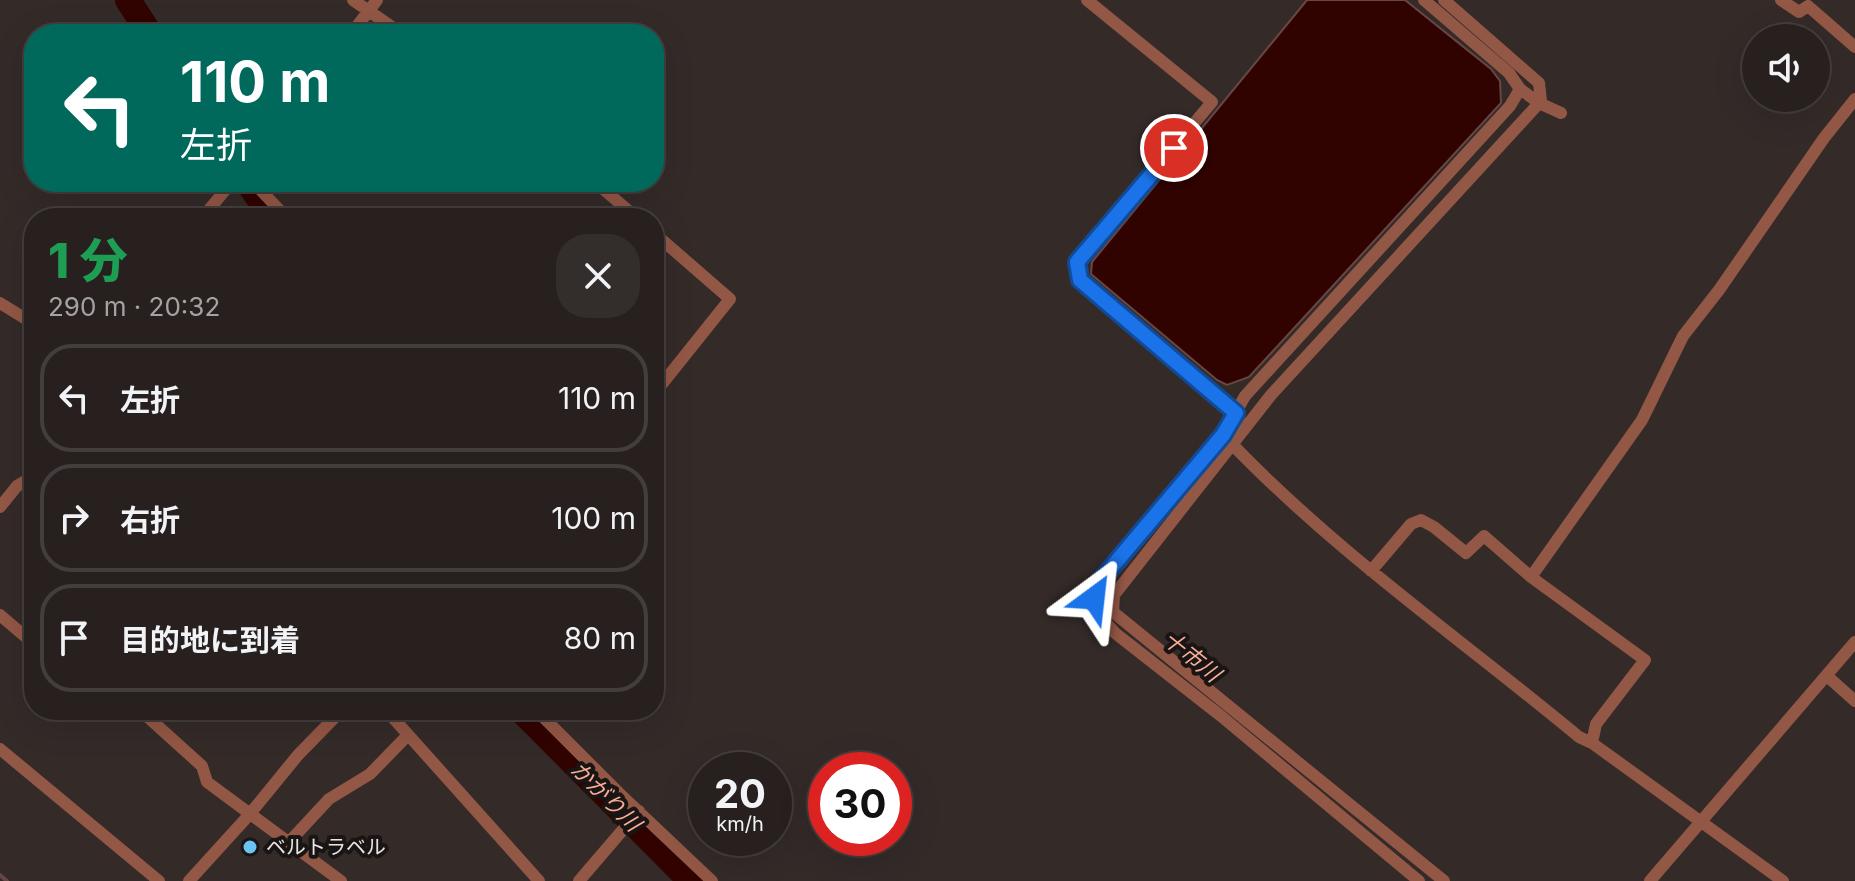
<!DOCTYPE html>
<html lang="ja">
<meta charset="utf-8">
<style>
body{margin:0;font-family:Inter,"Noto Sans JP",sans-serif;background:#332d2c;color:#f1f3f6;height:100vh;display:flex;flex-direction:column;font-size:30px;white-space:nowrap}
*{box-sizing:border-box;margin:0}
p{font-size:26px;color:#a4a3a4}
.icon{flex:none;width:44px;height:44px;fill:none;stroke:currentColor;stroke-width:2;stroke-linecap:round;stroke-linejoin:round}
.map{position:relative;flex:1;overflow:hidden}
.details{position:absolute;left:24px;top:208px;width:640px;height:512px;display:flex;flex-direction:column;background:#27201f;border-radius:32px;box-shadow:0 8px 32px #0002,0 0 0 2px #433e3d}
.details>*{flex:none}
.banner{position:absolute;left:24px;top:24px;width:640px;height:168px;border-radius:32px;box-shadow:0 8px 32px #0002,0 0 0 2px #433e3d;background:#00695c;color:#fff;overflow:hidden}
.fabs{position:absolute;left:1742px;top:24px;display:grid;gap:16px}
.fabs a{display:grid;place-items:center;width:88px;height:88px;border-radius:50%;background:#27201f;box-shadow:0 8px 32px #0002,0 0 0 2px #433e3d;font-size:40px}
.speed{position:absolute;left:688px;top:752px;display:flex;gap:16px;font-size:40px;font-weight:700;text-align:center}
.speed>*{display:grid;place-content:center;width:104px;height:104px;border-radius:50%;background:#27201f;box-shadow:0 8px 32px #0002,0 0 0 2px #433e3d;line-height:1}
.speed small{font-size:20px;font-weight:400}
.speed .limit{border:12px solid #d22;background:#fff;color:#111}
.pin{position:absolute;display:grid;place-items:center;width:68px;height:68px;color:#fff;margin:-34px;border:4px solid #fff;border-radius:50%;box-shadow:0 2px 8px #0007}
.me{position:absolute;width:88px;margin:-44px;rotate:30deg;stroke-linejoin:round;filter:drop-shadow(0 0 6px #0008)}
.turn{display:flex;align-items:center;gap:28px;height:168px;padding:0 24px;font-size:36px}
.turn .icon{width:104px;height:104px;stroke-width:2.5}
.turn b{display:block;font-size:56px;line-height:68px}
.round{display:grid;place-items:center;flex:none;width:84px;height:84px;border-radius:32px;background:#332d2c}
.summary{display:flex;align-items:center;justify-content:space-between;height:136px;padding:0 24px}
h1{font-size:48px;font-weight:800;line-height:60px;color:#1e9e55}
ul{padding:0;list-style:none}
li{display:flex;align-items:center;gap:24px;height:108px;margin:0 16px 12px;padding:0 8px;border:4px solid #433e3d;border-radius:32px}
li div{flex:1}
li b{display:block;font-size:30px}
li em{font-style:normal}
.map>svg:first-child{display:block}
</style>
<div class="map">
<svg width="1855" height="881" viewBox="0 0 1855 881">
<rect width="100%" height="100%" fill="#342b29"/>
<path fill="#310300" stroke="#684644" stroke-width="2" d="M1307,0H1405L1491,69L1500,81L1501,103L1249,377L1227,385L1217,380L1091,274L1092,262Z"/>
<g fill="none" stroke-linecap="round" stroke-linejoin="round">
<path stroke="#684644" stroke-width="4" d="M1109,609L1102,592L1244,419
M0,875L7,881"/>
<path stroke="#310300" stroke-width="26" d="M128,0L150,34
M248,182L272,218
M521,710L691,881"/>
<path stroke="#935745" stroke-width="12" d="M353,0L402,34
M1087,0L1212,102L1077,262L1080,280L1236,413
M1444,0L1539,83L1541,101L1271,395L1114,595L1113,612L1444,881
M1781,0L1799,12L1808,6L1855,47
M351,34L377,0
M1520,89L1539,103L1561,113
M253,182L287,218
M595,182L637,218
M202,218L232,182
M654,233L730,299L654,394
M0,303L34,324
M1228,440C1334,551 1461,639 1579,737L1592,743L1783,881
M0,507L17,486L34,476
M1371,571L1411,524L1421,520L1434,527L1466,553L1484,536L1531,577L1645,660L1596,724L1592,743
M1531,577L1642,420L1683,336L1719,290L1824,138L1855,99
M0,615L34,644
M1827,676L1855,701
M140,710L202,766L207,782L341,881
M386,710L539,881
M536,710L619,793L712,881
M0,749L159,881
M290,841L329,799L370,774L408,735
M189,881L249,815L298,755L342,710
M579,881L639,811
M1419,881L1221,716L1115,633L1094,609L1095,587L1223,435L1245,396L1510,106L1520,89L1509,73L1424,0
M1650,881L1855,642"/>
</g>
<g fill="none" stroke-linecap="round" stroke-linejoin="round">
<g stroke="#114b97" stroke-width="20">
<path id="route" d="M1094,598L1095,587L1223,435L1236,413L1080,280L1077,262L1174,148"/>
</g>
<use href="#route" stroke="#1a73e8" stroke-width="14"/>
</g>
<circle fill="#69c4f1" stroke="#191514" stroke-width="3" cx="250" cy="847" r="8"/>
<g text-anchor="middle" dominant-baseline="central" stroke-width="8" stroke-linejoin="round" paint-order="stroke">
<g font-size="20" fill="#eae4e2" stroke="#191514" text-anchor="start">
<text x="266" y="847">ベルトラベル</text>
</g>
<g font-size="22" font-style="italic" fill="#f9ad96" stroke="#191514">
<text transform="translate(1192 656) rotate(39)">十市川</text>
<text transform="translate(606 796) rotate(45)">かがり川</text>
</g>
</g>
</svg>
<div class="fabs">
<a><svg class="icon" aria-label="sound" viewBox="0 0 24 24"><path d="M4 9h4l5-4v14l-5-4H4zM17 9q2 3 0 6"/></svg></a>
</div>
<div class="speed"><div>20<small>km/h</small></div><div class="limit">30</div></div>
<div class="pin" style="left:1174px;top:148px;background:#d93025"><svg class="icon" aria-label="arrive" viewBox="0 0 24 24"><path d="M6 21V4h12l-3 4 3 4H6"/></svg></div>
<svg class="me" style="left:1094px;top:598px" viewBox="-20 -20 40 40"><path d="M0-17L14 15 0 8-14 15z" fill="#1a73e8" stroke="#fff" stroke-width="4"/></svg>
<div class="banner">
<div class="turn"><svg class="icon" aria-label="left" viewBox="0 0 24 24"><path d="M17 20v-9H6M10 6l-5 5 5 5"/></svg><div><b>110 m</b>左折</div></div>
</div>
<section class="details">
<div class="summary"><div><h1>1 分</h1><p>290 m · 20:32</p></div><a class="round"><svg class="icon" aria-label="close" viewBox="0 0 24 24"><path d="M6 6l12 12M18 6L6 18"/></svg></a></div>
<ul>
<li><svg class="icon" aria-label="left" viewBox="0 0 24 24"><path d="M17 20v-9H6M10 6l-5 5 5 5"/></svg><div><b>左折</b></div><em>110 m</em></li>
<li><svg class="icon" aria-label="right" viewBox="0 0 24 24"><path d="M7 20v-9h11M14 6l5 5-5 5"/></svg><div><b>右折</b></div><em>100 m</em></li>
<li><svg class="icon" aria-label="arrive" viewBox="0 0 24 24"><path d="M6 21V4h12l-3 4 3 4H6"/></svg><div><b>目的地に到着</b></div><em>80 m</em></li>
</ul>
</section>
</div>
